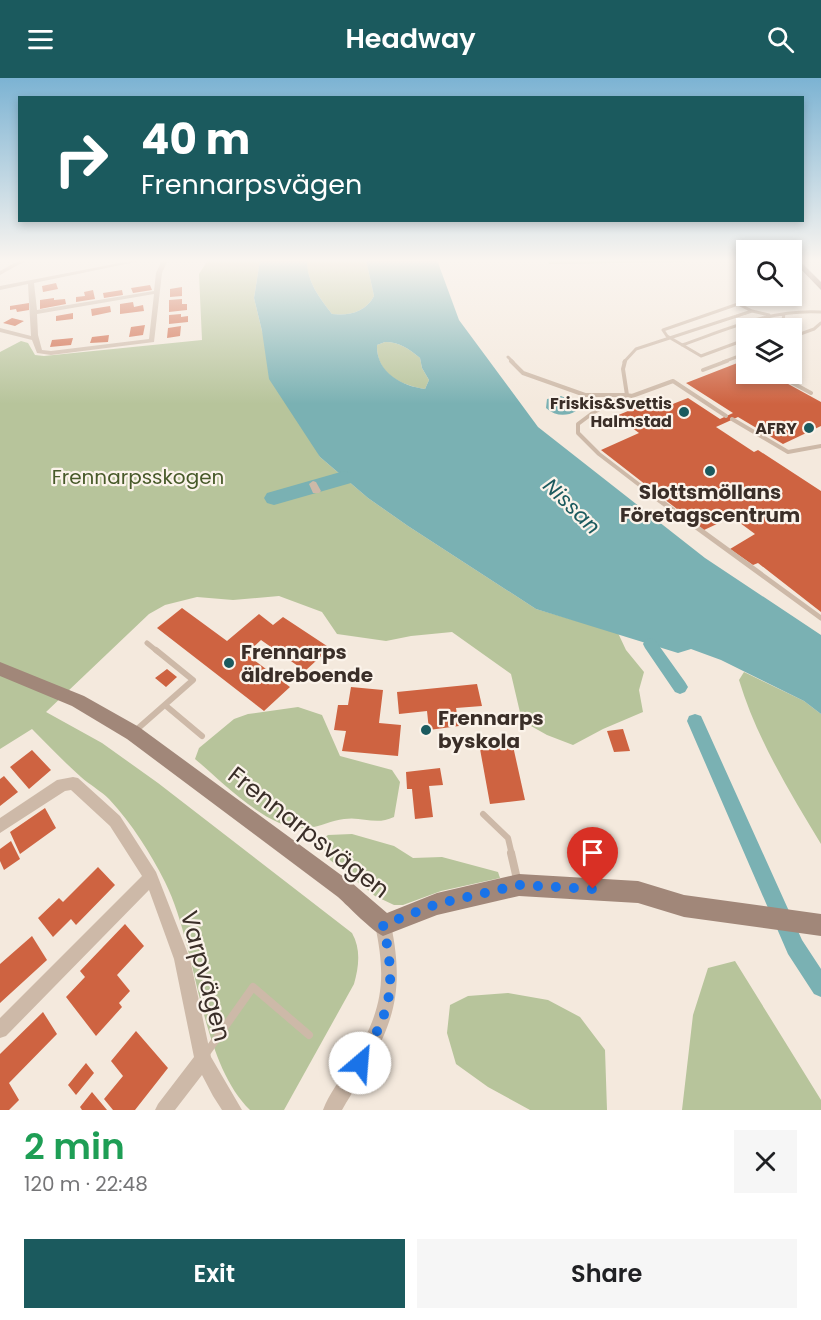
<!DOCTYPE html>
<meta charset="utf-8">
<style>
body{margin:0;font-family:Poppins,sans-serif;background:#f6f6f6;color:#202124;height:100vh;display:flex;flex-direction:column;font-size:22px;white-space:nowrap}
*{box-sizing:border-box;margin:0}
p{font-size:20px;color:#757577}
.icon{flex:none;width:33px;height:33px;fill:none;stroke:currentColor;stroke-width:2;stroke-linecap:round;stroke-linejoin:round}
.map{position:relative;height:1032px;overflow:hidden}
.panel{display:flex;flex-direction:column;background:#fff;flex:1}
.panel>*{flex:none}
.banner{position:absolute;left:18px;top:18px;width:786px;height:126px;border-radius:0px;box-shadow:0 3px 9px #0003;background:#1b5a5e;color:#fff;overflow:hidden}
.fabs{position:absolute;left:736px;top:162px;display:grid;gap:12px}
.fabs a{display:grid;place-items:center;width:66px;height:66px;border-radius:0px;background:#fff;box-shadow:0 3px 9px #0003;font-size:30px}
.pin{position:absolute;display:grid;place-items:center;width:51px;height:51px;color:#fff;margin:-62px -26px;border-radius:50% 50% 50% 0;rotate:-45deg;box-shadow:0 0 6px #0007}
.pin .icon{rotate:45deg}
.me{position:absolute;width:66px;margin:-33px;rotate:27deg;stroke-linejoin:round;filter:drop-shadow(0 0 4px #0008)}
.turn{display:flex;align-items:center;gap:21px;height:126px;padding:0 24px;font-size:27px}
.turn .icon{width:78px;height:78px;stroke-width:2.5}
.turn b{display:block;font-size:42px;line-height:51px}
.round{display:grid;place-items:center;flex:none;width:63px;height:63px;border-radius:0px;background:#f6f6f6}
.overview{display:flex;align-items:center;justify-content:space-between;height:102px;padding:0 24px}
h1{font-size:36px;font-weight:600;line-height:45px;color:#1e9e55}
.cta{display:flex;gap:12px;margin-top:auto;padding:12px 24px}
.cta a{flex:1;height:69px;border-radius:0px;background:#1b5a5e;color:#fff;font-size:24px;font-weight:600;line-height:69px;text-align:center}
.cta a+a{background:#f6f6f6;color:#202124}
header{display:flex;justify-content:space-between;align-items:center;height:78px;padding:0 24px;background:#1b5a5e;color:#fff;font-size:27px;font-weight:600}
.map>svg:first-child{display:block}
</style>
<header><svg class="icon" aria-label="menu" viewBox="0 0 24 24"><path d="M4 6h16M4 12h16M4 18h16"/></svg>Headway<svg class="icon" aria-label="search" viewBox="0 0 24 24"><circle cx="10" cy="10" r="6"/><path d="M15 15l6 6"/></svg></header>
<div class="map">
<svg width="821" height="1032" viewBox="0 0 821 1032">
<rect width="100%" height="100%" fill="#f4e9dd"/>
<path fill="#b7c49b" d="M208,182H260L254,220L262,253L320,379L368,420L408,448L536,531L618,555L626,572L644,594L639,612L643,634L603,651L573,667L547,657L522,643L511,596L452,554L411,558L386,563L337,556L322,534L279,518L233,522L197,519L165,527L149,536L46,634L102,665L158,705L352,855C361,871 359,888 354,906L284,1032H250C199,982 198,870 165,804C150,774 132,746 109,721C101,713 90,707 81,699C64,684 48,667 32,651L0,671V274L21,263L28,265L35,277L44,278L202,262L199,196Z
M307,182H366L374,218C366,234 349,238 332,236C319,219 307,204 307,182Z
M547,182H683L684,184L549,186Z
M385,264C400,264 409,271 420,280L422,290L429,302L425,311C400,307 376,295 377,267Z
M744,594L804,623L821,636V766C790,715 756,659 739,602Z
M298,629L322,637L340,678L392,692L400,704L394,739C375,748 363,738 344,741C332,742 320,749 308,750C269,754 223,704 195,681L199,670L234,641L248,636Z
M352,756L394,768L413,780L442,779L498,794L500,800L441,813L403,827H394L375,818L330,782L319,764L328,757Z
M735,883L821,1022V1032H682L693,937L708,890Z
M508,915L548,922L580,939L605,972L607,1032H530L488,1009L456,986L447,955L450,927L468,918Z"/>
<path fill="#7ab1b3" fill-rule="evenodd" d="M260,182H307C307,204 319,219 332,236C349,238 366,234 374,218L366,182H437L459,242L538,349L705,480L821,557V636L804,623L721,582L691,571L678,575L536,531L408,448L368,420L320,379L269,301L262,253L254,220ZM385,264C400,264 409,271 420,280L422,290L429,302L425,311C401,308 376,294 377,267Z
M561,318L575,324L578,330L576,333C566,339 555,338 546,330L547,321Z"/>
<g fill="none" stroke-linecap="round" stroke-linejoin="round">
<path fill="#7ab1b3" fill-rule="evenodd" d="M650,560L655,562L685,604L688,609L685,614L680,616L675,614L645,570L643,566L645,562Z
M695,636L701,638L802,862L821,891V919L814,916L788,876L687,643L689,638Z"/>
<path fill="#7ab1b3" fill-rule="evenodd" d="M344,393L351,395L354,400L351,405L274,427L267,425L264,420L267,415Z"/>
</g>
<path fill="#ce6341" d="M56,205L58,211L43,214L42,208Z
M150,207L152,212L133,215L131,210Z
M182,209V218L170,219V211Z
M93,212L95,221L76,224V219L85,218L84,214Z
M122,212L123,217L104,220L103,215Z
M54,220V222L65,221L66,226L40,231V222Z
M182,221V226H187V232L169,234V222Z
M133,224L134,229L143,227L144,233L120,236V226Z
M29,225V232L17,234L16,231L10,232V228Z
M110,228L111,234L92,238L91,231Z
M73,235V241L56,243V238Z
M181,236V239L188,238V244L169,246V237Z
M12,240L24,243L15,248L3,245Z
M145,247L143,257L129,259L131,249Z
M181,248L180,258L167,260L168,250Z
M109,257L108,264L90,265L92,259Z
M73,260L71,267L50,269L52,262Z
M745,282L747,296H770L821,324V348L783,366L738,339L716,349L754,374L758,372L821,413V534L758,485L753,487L730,471L755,456L732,439L704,452L601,372L639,355L616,338L645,326L655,333L688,320L720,341L733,335L686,305Z
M182,530L227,563L259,536L273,547L283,539L330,570L305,593L261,562L246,576L290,609L264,633L157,550Z
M167,591L177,599L166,609L155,600Z
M477,606L482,628L456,630L459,648L429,652L427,633L399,636L397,614Z
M351,609L383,612L379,645L401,647L398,678L342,673L346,653L334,652L338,627H348Z
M623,651L630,673L614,674L607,653Z
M513,668L525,722L490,726L480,671Z
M32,672L51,692L29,711L10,689Z
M440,690L443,707L429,708L433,739L415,741L412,711H407L406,694Z
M4,698L18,714L0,728V701Z
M45,730L56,750L20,776L10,754Z
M11,763L20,781L4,792L0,783V771Z
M98,789L115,807L76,847L71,841L53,859L38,840L59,820L63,824Z
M125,846L144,868L117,897L130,913L119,925L122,929L96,958L66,919L85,899L80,893Z
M32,858L47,882L0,925V886Z
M43,934L57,956L9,1005L19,1022L9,1032H0V976Z
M136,953L168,990L135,1032H113L104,1021L123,998L111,983Z
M86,985L94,995L76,1017L68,1007Z
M92,1014L107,1032H82L80,1029Z"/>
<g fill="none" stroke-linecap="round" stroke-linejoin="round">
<path stroke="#cdb9a8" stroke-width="3" d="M775,250L782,248L784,236
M792,259L814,251L821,245
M747,261L701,278L667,258L663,252L738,226L752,233
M682,267C728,251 771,231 821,234
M508,279L513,284
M624,284L636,271L752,233L769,237
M723,284L747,275"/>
<path stroke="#cdb9a8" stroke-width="4" d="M511,283L523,295L585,317H625
M625,283L623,291L627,317
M703,292L727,283
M776,296L811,315
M732,341L788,374L821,368
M646,412L599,376L578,355V346L594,334L627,317L632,318L673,303L726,338"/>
<path stroke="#cdb9a8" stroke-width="5" d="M644,411L821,540
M147,565L158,574"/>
<path stroke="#cdb9a8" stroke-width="6" d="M165,627L202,658
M135,653L193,602L156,572
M483,736L508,760L512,777"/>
<path stroke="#cdb9a8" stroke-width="8" d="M511,775L517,801
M205,977L253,909L309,957"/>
<path fill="#cdb9a8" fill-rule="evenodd" d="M20,182H27L0,197V193Z
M135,182H145L34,205L37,232L154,213L156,195L162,182H168L162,195L154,264L51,277L37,275L32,262L0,254V250L31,258L28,206L0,212V208ZM154,216L149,261L51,273L42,272L38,257L37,236Z
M313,403L316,404L321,413L319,415H313L309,406Z
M73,699L78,700L120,738L156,794L190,881L211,979L242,1032H222L213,1018L202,997L175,1032H155L158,1026L194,979L174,881L149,812L6,958L0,960V940L142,798L110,748L71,712L65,713L0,755V740L57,702Z
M383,839L388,842L391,847C409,931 383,963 342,1032H323C329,1016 340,1002 349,988C381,936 388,907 375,847L378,842Z"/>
<path fill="#a18779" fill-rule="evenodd" d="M792,182H799L821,204V212Z
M0,584L84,618L139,649L352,805L387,835L437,815L519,796L638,803L684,817L821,836V858L684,839L638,825L519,818L437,837L383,858C372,853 349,829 338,819L127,661L72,628L0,598Z"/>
</g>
<linearGradient id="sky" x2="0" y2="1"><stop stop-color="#7cb3d3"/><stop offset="0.56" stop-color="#faf5f0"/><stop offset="1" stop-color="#faf5f0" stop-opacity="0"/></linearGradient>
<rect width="821" height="326" fill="url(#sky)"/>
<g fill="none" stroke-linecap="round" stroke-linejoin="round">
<path stroke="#1a73e8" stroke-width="10" stroke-dasharray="0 18" d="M360,985C369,968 381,949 386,930C394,904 389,873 383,847L437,826L519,807L593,811"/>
</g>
<g fill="#1b5a5e" stroke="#fbf3ea" stroke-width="2">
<circle cx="684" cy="334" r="6"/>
<circle cx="809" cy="350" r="6"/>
<circle cx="710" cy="393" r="6"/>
<circle cx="229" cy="585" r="6"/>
<circle cx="426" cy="652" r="6"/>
</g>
<g text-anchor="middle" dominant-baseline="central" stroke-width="4.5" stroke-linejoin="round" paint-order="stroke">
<g font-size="16" font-weight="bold" fill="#3a2e28" stroke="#fbf3ea" text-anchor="end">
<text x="672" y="325">Friskis&amp;Svettis<tspan x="672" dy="18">Halmstad</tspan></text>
<text x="797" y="350">AFRY</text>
</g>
<g font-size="20" fill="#485a2a" stroke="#fbf3ea">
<text x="138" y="399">Frennarpsskogen</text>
</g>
<g font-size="20" font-weight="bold" fill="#3a2e28" stroke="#fbf3ea" text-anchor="start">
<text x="710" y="414" text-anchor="middle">Slottsmöllans<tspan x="710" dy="23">Företagscentrum</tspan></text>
<text x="241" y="574">Frennarps<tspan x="241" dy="23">äldreboende</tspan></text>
<text x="438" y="640">Frennarps<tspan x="438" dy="23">byskola</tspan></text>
</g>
<g font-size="21" font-style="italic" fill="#1b5a5e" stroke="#fbf3ea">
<text transform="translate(572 428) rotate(44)">Nissan</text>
</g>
<g font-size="24" fill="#3a2e28" stroke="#fbf3ea">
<text transform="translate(309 754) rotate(38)">Frennarpsvägen</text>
<text transform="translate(206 898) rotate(75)">Varpvägen</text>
</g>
</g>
</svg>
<div class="fabs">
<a><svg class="icon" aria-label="search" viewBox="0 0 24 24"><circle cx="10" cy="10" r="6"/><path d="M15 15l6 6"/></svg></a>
<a><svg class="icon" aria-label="layers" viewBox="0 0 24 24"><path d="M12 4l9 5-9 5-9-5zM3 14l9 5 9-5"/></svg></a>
</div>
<div class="pin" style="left:593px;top:811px;background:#d93025"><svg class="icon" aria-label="arrive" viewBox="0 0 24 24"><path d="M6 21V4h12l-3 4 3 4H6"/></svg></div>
<svg class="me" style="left:360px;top:985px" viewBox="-20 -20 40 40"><circle r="19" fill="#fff"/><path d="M0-13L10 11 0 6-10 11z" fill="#1a73e8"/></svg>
<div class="banner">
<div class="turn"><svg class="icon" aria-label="right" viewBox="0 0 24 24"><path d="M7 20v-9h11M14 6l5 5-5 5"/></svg><div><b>40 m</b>Frennarpsvägen</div></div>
</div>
</div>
<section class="panel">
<div class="overview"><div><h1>2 min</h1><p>120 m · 22:48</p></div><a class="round"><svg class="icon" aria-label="close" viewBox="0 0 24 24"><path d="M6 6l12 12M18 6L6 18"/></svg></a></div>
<div class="cta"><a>Exit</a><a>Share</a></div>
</section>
